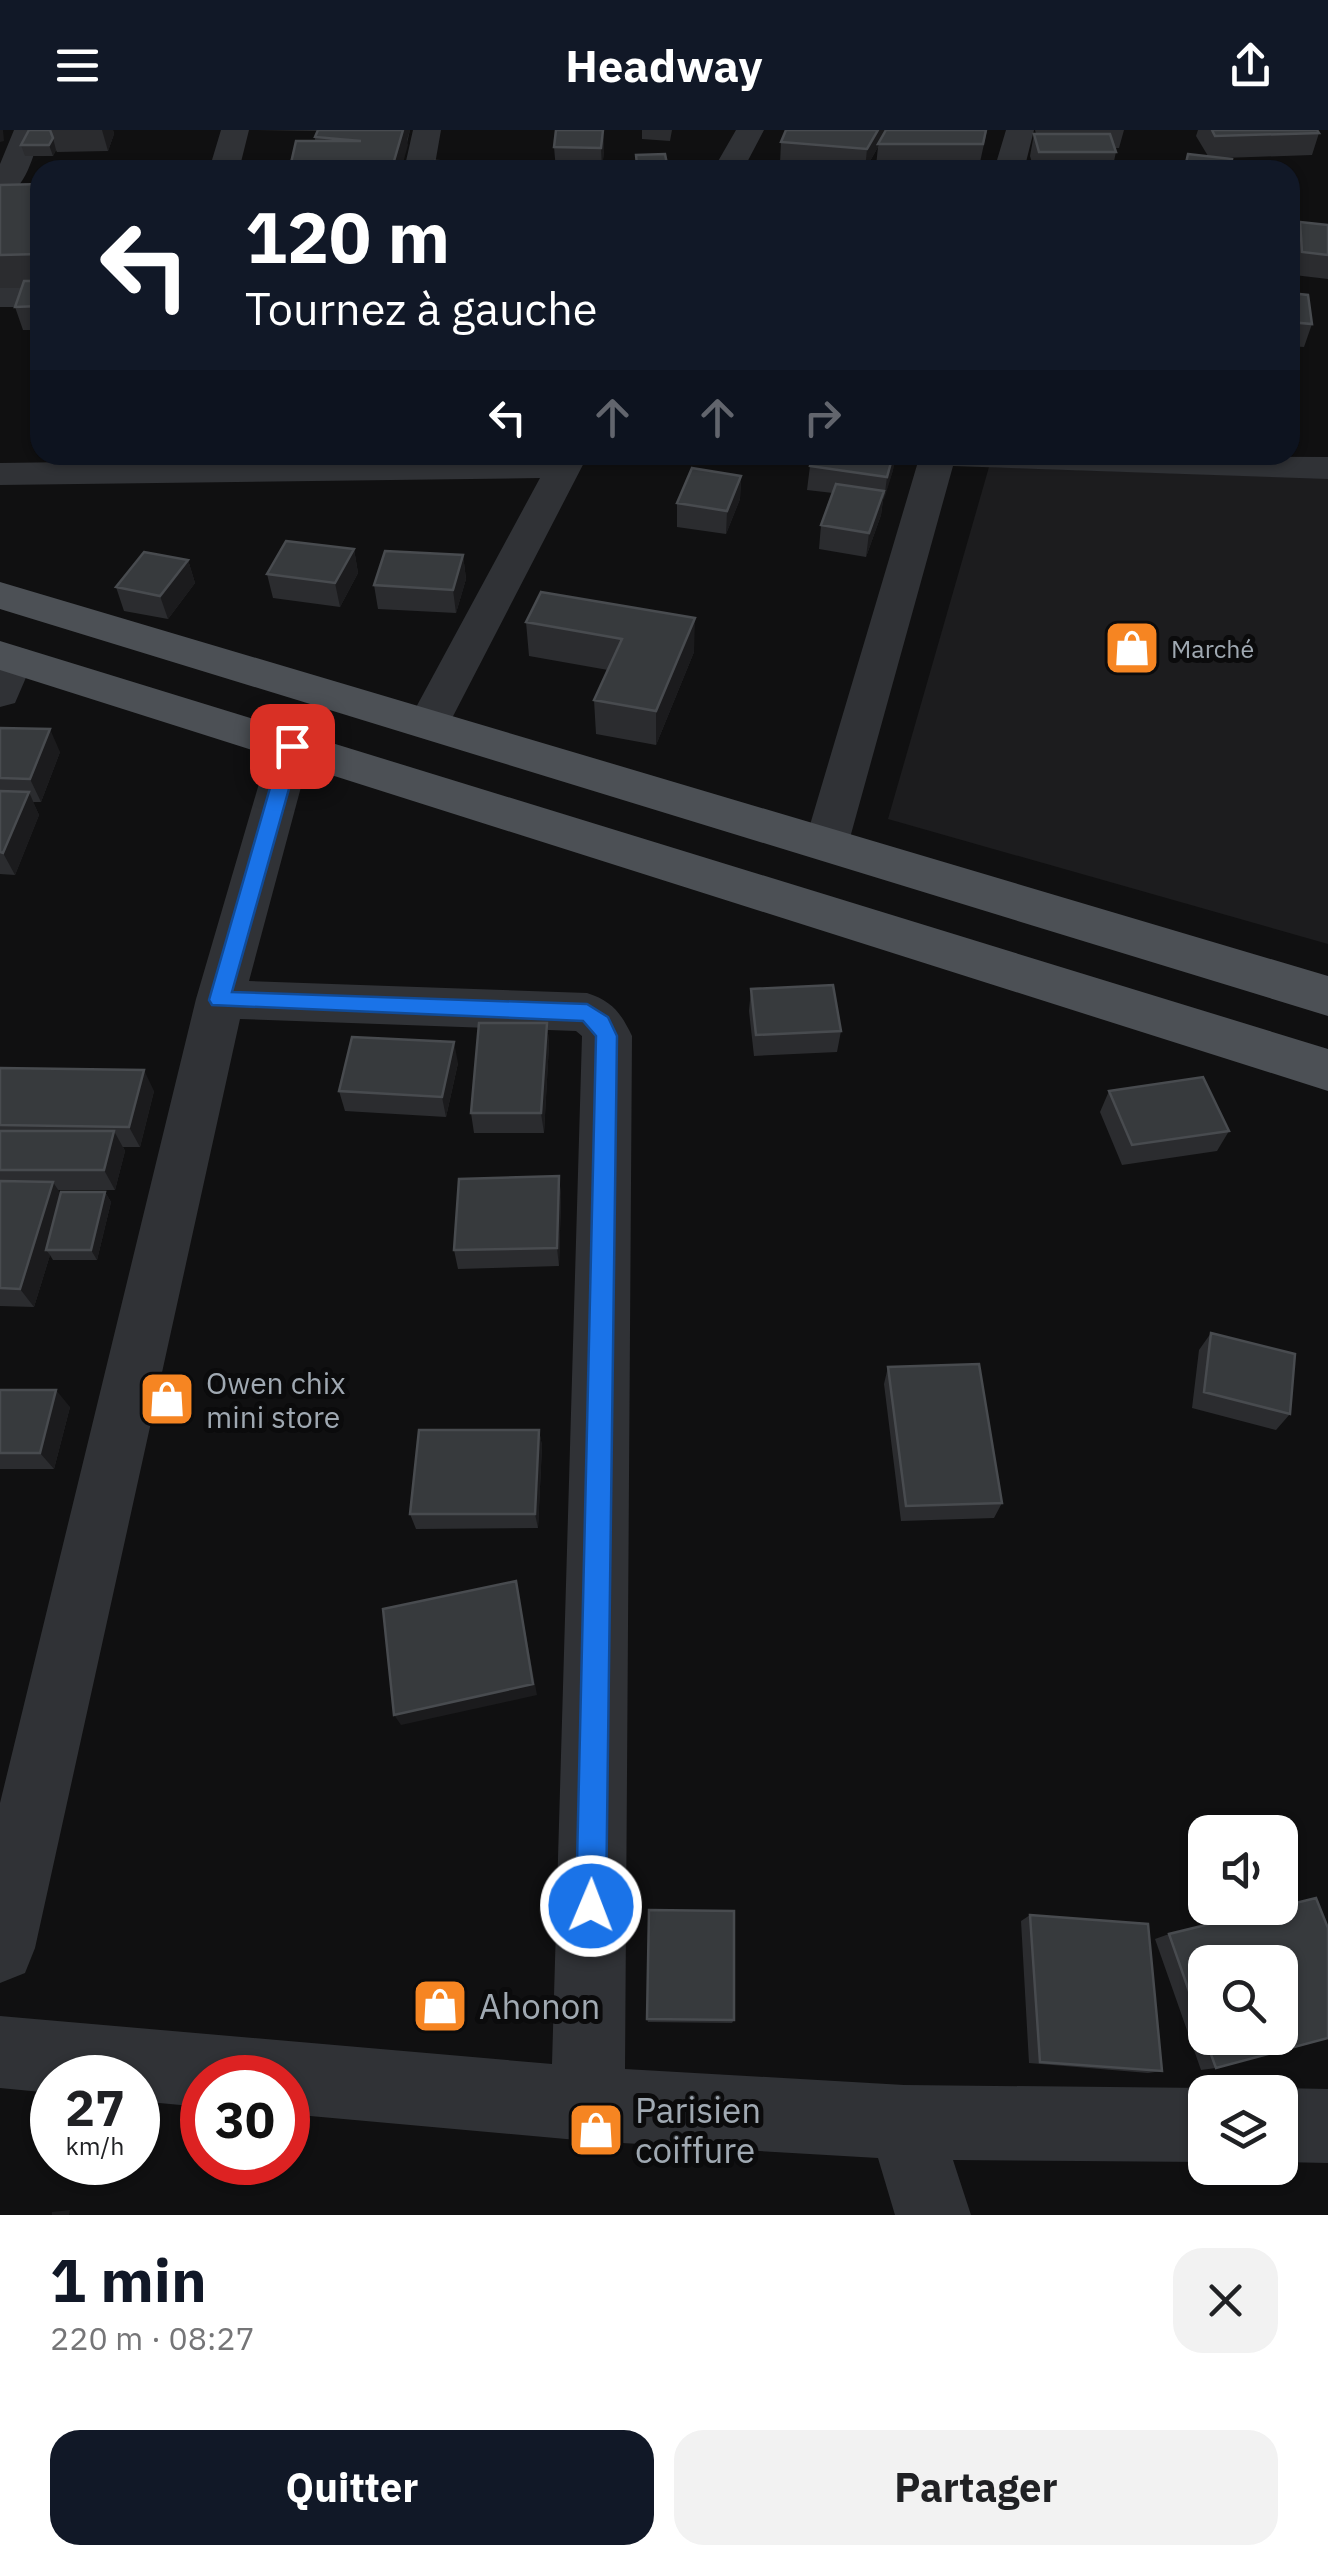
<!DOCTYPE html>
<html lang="fr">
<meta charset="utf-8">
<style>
body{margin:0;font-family:"IBM Plex Sans",sans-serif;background:#f2f2f2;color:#202124;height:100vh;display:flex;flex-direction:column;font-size:38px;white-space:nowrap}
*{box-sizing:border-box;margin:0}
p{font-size:32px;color:#757577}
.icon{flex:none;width:55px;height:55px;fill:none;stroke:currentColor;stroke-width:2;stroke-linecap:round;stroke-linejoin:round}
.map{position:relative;height:2085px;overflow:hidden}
.details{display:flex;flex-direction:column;background:#fff;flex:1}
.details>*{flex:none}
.guide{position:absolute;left:30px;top:30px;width:1270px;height:305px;border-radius:30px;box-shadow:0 2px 8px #0004;background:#111827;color:#fff;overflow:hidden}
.fabs{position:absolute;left:1188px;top:1685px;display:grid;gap:20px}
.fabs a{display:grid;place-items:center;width:110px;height:110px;border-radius:20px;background:#fff;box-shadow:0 2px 8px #0004;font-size:50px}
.speed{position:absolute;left:30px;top:1925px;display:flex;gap:20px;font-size:50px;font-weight:700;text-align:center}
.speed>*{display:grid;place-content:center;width:130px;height:130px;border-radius:50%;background:#fff;box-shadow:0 2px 8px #0004;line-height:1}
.speed small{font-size:25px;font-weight:400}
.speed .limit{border:15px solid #d22;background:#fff;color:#111}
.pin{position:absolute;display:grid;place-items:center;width:85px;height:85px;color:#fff;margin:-42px;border-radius:20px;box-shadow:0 5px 15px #0006}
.me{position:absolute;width:110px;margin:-55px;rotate:1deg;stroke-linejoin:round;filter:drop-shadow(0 0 8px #0008)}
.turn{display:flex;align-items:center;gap:35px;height:210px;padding:0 50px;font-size:45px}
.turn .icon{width:130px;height:130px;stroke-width:2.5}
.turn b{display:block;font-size:70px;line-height:85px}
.lanes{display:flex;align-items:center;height:95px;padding:0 50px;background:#0003;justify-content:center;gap:50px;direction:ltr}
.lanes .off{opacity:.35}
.round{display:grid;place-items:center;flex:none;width:105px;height:105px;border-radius:30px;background:#f2f2f2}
.overview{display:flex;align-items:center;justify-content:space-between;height:170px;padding:0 50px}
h1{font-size:60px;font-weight:700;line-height:75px;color:#111827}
.cta{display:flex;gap:20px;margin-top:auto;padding:20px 50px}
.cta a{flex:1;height:115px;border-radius:30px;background:#111827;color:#fff;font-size:40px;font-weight:700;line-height:115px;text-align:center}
.cta a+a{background:#f2f2f2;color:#202124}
header{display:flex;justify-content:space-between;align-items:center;height:130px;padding:0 50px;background:#111827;color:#fff;font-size:45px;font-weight:700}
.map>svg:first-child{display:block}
</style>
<header><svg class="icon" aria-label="menu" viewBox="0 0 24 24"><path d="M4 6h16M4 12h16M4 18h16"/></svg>Headway<svg class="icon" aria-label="share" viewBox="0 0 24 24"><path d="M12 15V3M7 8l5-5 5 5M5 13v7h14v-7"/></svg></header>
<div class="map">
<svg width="1328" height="2085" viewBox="0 0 1328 2085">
<rect width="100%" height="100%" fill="#101011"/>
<path fill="#1c1c1e" d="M989,337L1328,348V814L888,689Z"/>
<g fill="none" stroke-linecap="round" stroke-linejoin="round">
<path fill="#303236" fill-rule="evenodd" d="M14,0H42C33,24 27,61 0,68V34Z
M221,0H249L239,40H209Z
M413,0H441L434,40H404Z
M736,0H764L743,40H713Z
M1006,0H1034L1024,40H994Z
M0,157H40V177H0Z
M588,325L449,594L443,604L428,608L413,604L407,594L540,348L0,355V333Z
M920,325L1328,327V349L953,336L848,715L842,726L826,731L810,726L804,715Z
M14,516L28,520L34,529L15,573L0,577V520Z
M291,601L306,606L312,616L249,851L587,863C612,871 621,883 632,906L625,1939L904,1955L1205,1958L1216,1962H1205V2032L953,2030L971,2085H895L878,2028L588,2011L288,1984V1948H202V1977L138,1971V1948H52V1963L0,1958V1886L552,1934L582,906L576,901L240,889L35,1818L25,1843L0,1853V1673L196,869L270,616L276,606Z
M1280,1958L1328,1959V2033L1280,2032V1962H1269Z"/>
<path fill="#4c5055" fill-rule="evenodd" d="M0,452L1328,846V886L0,479Z
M0,511L1328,919V961L0,540Z"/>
</g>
<path fill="#2b2c2f" d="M29,0H113L114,4L108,21L57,22L56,20L53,26H25L21,15Z
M256,0H410L401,40H292L291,33L315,11V7L317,1Z
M603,0L604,20L602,40H556L554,17Z
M642,0H672L670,11L642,9Z
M886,0H987L979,37L876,36L878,17L865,40L780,34L781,12Z
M1035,0H1124L1119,18H1115L1116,22L1112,40H1034L1030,26L1034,4H1036Z
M1198,0H1317L1319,3L1312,25L1224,28L1232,29L1230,40H1184L1188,24L1208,26L1196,6Z
M636,25L667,34V40H637Z
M40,54V200H23L15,177L22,158H0V55Z
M1300,92L1328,95V149L1294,145L1292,115Z
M1290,163L1312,194L1304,217L1290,216Z
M171,325H265L230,329L172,327Z
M813,325H895L893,340L883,370L881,385L866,427L819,419L821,395L833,363L807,360L810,336Z
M741,346L740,369L726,404L677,397V373Z
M354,419L358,443L340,477L273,468L267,444Z
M463,425L466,449L456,483L378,479L374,455Z
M188,430L195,453L168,489L124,481L116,457Z
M526,492L694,522L656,615L596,604L594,570L608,540L529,526Z
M0,598L60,622L41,672H33L39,685L15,745L0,744Z
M751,859L841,901L837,922L754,926L749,881Z
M547,893L549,914L544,1003H474L471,983Z
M458,933L446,987L345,981L339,961Z
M0,938L154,961L140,1017H123L125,1021L115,1060H58L60,1064L105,1062L111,1072L97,1130H53L50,1125L34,1177L0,1176Z
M1109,961L1229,1001L1217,1021L1122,1035L1100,982Z
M559,1046L561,1066L559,1136L458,1139L454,1120Z
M1211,1203L1290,1284L1276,1300L1192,1278L1199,1220Z
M888,1237L1002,1373L994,1388L901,1391L884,1254Z
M0,1260L70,1277L54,1339H0Z
M539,1300L542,1316L538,1398L416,1399L410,1384Z
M1030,1785L1162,1941L1148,1943L1029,1933L1021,1791Z
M1169,1804L1216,1938L1201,1940L1155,1809Z
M647,1889L734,1890L732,1893L648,1892Z"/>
<path fill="#1b1b1d" d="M0,0H3L4,11L0,12Z
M102,0H113L114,4L108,21Z
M403,0H410L407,10L408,15L401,40H395L394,31Z
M603,0L604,20L602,40L601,18Z
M878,0H885L878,17L865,40L867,19Z
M53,8L56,20L53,26L49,15Z
M893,325H895L893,340L884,370L887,347Z
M741,346L740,369L726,404L727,381Z
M884,361L881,385L866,427L869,403Z
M354,419L358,443L340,477L335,453Z
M463,425L466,449L456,483L453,460Z
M188,430L195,453L168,489L160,466Z
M695,488L694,522L656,615V581Z
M50,599L60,622L41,672L30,649Z
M29,662L39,685L15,745L3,723Z
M547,893L549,914L544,1003L541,983Z
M454,912L458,933L446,987L442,967Z
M144,940L154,961L140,1017L129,997Z
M114,1001L125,1021L115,1060L104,1040Z
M559,1046L561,1066L559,1136L557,1118Z
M53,1052L66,1072L46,1120L50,1125L34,1177L20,1159Z
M105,1062L111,1072L97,1130L91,1120Z
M56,1260L70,1277L54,1339L40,1323Z
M539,1300L542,1316L538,1398L535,1384Z
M516,1451L537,1565L401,1595L394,1585Z
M70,2080L69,2085H52V2082Z"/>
<path fill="#373a3d" stroke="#484b4f" stroke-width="2.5" d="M29,0H50L53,8L49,15H21Z
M318,0H403L394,31L291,33L296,11H361L315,7Z
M556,0H603L601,18L554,17Z
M786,0H878L867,19L781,12Z
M886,0H986L983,14H878Z
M1212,0H1317L1319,3L1215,6Z
M1034,4H1110L1116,22H1039Z
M665,24L667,34L637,35L636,25Z
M1188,24L1232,29L1230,38L1186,33Z
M435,31L455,32L453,40H432Z
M396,35L395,40H310L311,36Z
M40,54V124L0,125V55Z
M1300,92L1328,95V125L1302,122Z
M24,151H40V176L15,177Z
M1290,163L1308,165L1312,194L1290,192Z
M813,325H893L887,347L810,336Z
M692,338L741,346L727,381L677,373Z
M836,354L884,361L869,403L821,395Z
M286,411L354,419L335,453L267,444Z
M385,421L463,425L453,460L374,455Z
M144,422L188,430L160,466L116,457Z
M541,462L695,488L656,581L594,570L622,509L526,492Z
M0,598L50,599L30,649L0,648Z
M0,661L29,662L3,723L0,722Z
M833,855L841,901L756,905L751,859Z
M479,893H547L541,983H471Z
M352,907L454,912L442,967L339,961Z
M0,938L144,940L129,997L0,995Z
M1203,947L1229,1001L1132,1015L1109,961Z
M0,1001H114L104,1040H0Z
M559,1046L557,1118L454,1120L459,1049Z
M0,1051L53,1052L20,1159L0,1158Z
M61,1062H105L91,1120H46Z
M1211,1203L1295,1224L1290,1284L1204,1262Z
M979,1234L1002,1373L906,1376L888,1237Z
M0,1260H56L40,1323H0Z
M419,1300H539L535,1384H410Z
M516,1451L533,1554L394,1585L383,1479Z
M1316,1768L1328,1798V1908L1216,1938L1205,1908H1280V1832H1205V1907L1169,1804Z
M649,1780L734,1781V1890L647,1889Z
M1030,1785L1148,1794L1162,1941L1040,1932Z"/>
<path fill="#1a73e8" stroke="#114b97" stroke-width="2.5" d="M292,609L301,616L232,862L587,874L608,887L617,906L606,1776L602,1786L591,1791L581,1786L576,1776L596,906L583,891L212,875L209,870L282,616Z"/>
<defs>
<g id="shop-square" transform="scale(2.875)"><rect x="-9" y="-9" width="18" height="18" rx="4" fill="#f68522" stroke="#0b0b0c"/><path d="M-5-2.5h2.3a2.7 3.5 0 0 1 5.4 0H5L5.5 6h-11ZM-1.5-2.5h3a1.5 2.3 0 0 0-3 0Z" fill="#fff"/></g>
</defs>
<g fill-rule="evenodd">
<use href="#shop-square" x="1132" y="518"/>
<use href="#shop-square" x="167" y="1269"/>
<use href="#shop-square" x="440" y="1876"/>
<use href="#shop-square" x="596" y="2000"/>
</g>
<g text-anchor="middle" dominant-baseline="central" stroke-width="10" stroke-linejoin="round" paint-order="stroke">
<g font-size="25" fill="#a0a9b2" stroke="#0b0b0c" text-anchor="start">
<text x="1171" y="518">Marché</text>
</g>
<g font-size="30" fill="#a0a9b2" stroke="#0b0b0c" text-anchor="start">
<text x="206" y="1252">Owen chix<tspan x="206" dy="34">mini store</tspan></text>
</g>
<g font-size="35" fill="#a0a9b2" stroke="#0b0b0c" text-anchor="start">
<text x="479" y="1876">Ahonon</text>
<text x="635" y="1980">Parisien<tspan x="635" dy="40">coiffure</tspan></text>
</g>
</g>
</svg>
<div class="fabs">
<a><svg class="icon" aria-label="sound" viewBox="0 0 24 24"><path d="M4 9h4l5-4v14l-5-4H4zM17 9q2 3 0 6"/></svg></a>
<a><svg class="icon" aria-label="search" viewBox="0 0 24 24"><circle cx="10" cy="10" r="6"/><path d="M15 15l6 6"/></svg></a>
<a><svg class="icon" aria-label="layers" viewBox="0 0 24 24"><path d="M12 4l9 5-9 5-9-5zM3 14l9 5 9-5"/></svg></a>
</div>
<div class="speed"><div>27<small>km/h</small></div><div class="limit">30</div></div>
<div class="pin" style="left:292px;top:616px;background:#d93025"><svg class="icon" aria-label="arrive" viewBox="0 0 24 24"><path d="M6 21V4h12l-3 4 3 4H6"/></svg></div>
<svg class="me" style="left:591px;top:1776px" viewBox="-20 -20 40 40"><circle r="17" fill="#1a73e8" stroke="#fff" stroke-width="3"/><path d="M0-11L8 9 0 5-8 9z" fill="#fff"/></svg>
<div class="guide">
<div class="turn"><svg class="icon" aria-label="left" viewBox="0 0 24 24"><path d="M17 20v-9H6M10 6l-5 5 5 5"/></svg><div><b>120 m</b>Tournez à gauche</div></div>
<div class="lanes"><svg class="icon" aria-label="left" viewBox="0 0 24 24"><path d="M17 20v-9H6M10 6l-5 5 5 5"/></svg><svg class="icon off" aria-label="ahead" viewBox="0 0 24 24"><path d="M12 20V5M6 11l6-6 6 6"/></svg><svg class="icon off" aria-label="ahead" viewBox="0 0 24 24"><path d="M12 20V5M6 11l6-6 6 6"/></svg><svg class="icon off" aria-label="right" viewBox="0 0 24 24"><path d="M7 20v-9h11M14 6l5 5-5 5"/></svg></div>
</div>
</div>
<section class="details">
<div class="overview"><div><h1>1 min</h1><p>220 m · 08:27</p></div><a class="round"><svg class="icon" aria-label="close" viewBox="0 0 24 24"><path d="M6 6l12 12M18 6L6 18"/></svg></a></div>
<div class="cta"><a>Quitter</a><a>Partager</a></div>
</section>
